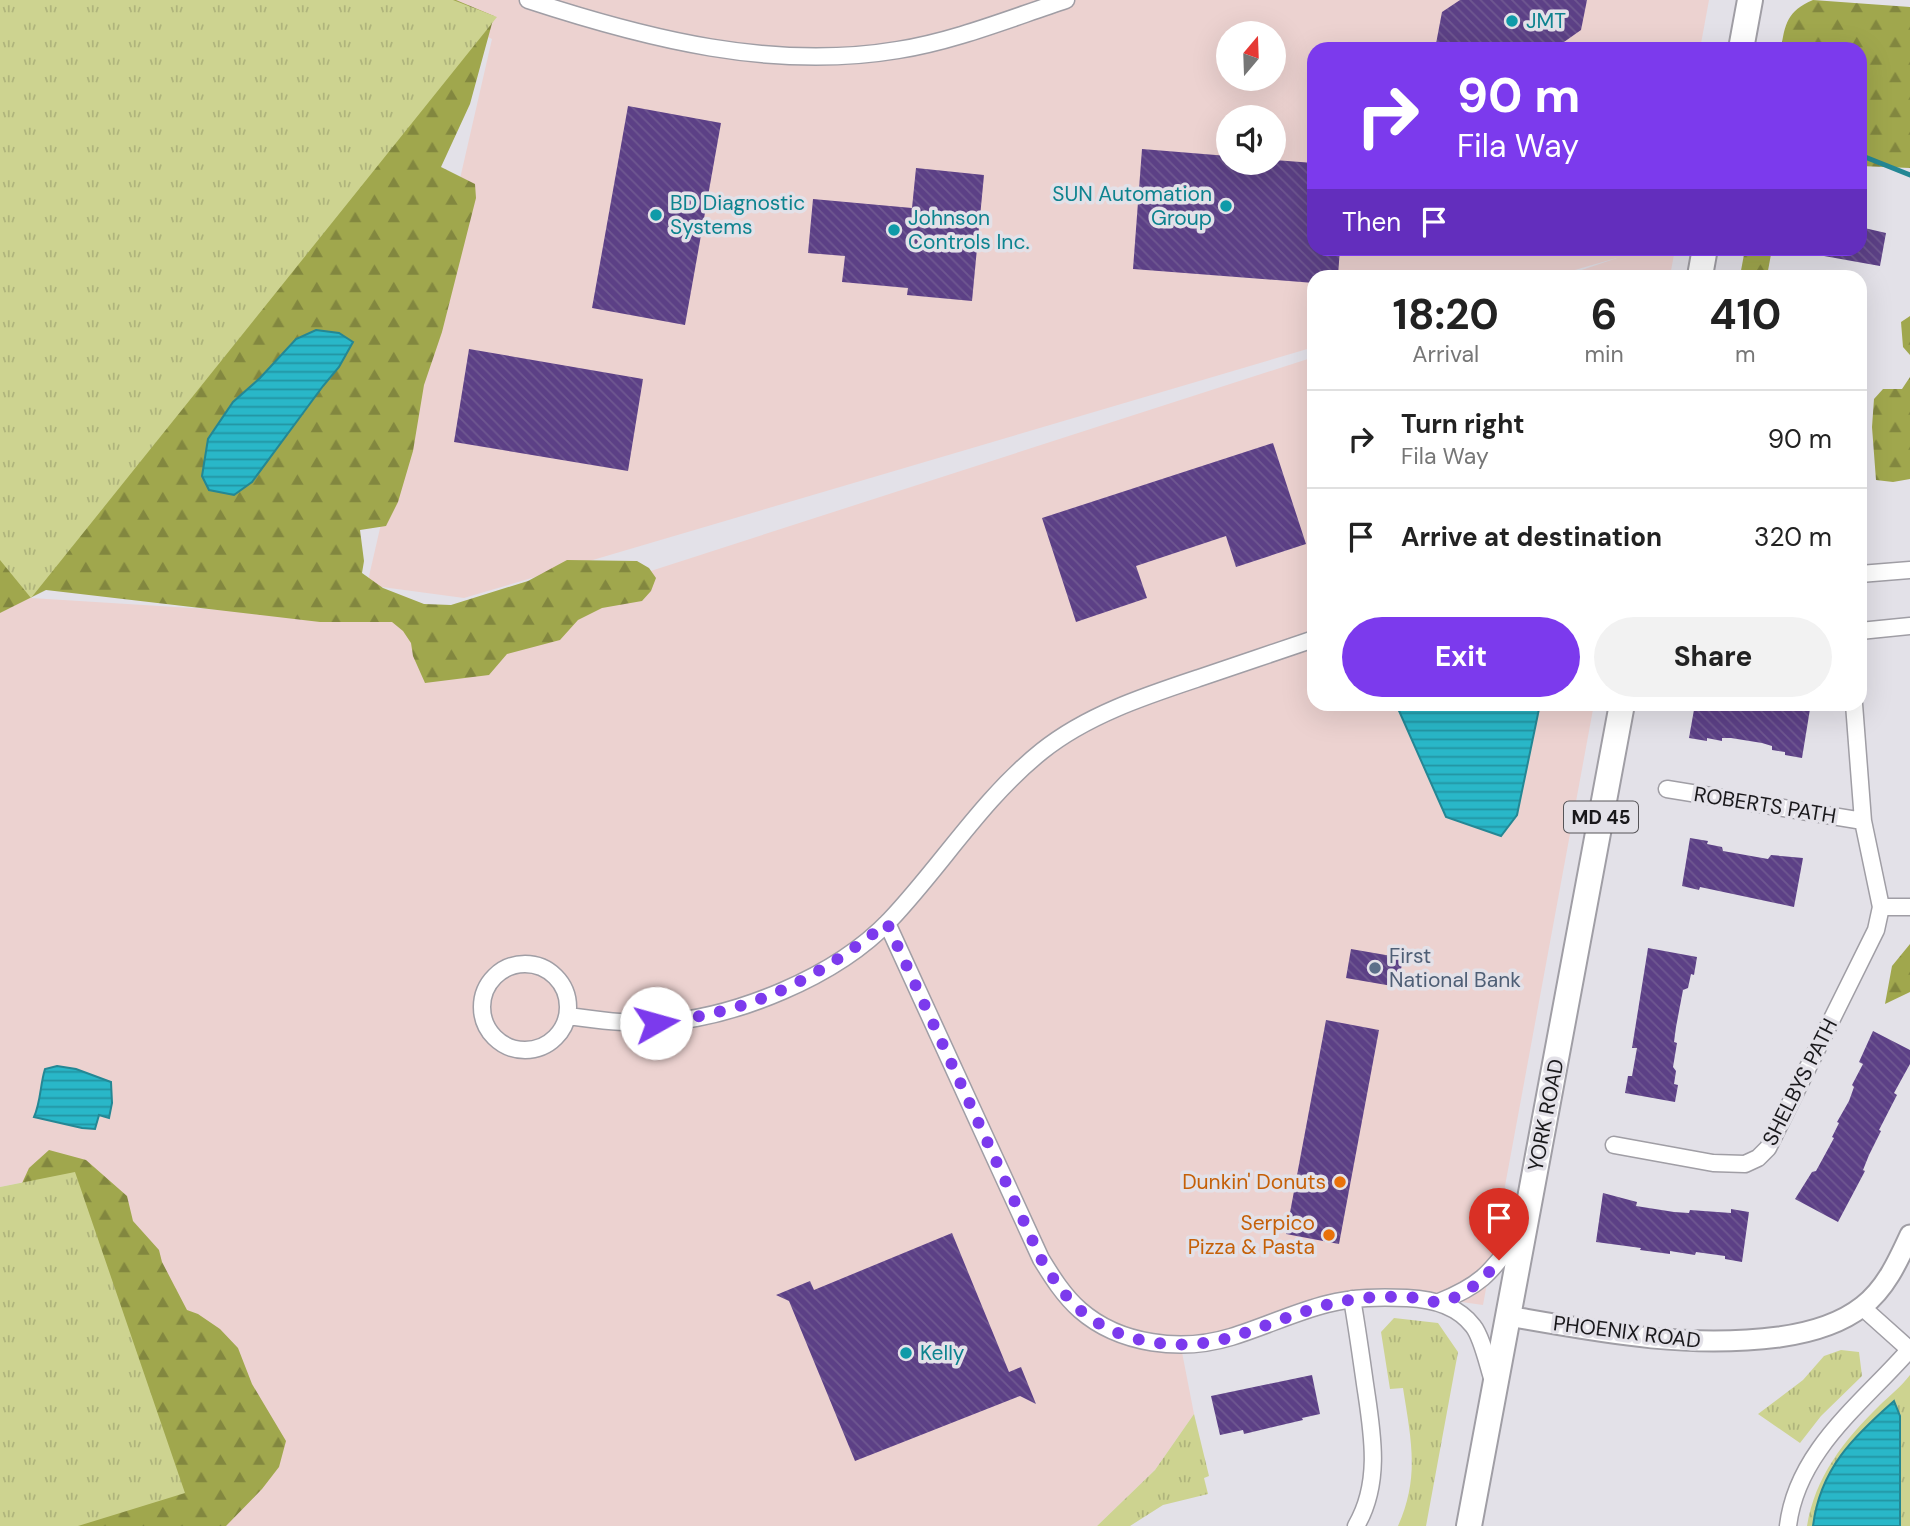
<!DOCTYPE html>
<style>
body{margin:0;font-family:"DM Sans",sans-serif;background:#f2f2f2;color:#222;height:100vh;display:flex;flex-direction:column;font-size:26px;white-space:nowrap}
*{box-sizing:border-box;margin:0}
p{font-size:23px;color:#767676}
.icon{flex:none;width:38px;height:38px;fill:none;stroke:currentColor;stroke-width:2;stroke-linecap:round;stroke-linejoin:round}
.map{position:relative;flex:1;overflow:hidden}
.panel{position:absolute;left:1307px;top:270px;width:560px;height:441px;display:flex;flex-direction:column;background:#fff;border-radius:21px;box-shadow:0 7px 28px #0002}
.panel>*{flex:none}
.hud{position:absolute;left:1307px;top:42px;width:560px;height:214px;border-radius:21px;box-shadow:0 7px 28px #0002;background:#7c3aed;color:#fff;overflow:hidden}
.needle{width:46px;rotate:19deg}
.buttons{position:absolute;left:1216px;top:21px;display:grid;gap:14px}
.buttons a{display:grid;place-items:center;width:70px;height:70px;border-radius:50%;background:#fff;box-shadow:0 7px 28px #0002;font-size:35px}
.pin{position:absolute;display:grid;place-items:center;width:60px;height:60px;color:#fff;margin:-72px -30px;border-radius:50% 50% 50% 0;rotate:-45deg;box-shadow:0 0 7px #0007}
.pin .icon{rotate:45deg}
.me{position:absolute;width:77px;margin:-38px;rotate:83deg;stroke-linejoin:round;filter:drop-shadow(0 0 5px #0008)}
.turn{display:flex;align-items:center;gap:24px;height:147px;padding:0 35px;font-size:32px}
.turn .icon{width:91px;height:91px;stroke-width:2.5}
.turn b{display:block;font-size:49px;line-height:60px}
.then{display:flex;align-items:center;height:66px;padding:0 35px;background:#0003;gap:14px;font-size:26px}
.eta{display:flex;justify-content:space-evenly;align-items:center;height:119px;text-align:center}
.eta b{font-size:42px;font-weight:700;line-height:49px}
.button{display:flex;gap:14px;margin-top:auto;padding:14px 35px}
.button a{flex:1;height:80px;border-radius:42px;background:#7c3aed;color:#fff;font-size:28px;font-weight:700;line-height:80px;text-align:center}
.button a+a{background:#f2f2f2;color:#222}
ul{padding:0;list-style:none}
li{display:flex;align-items:center;gap:21px;height:98px;padding:0 35px;border-top:2px solid #e0e0e0}
li div{flex:1}
li b{display:block;font-size:26px}
li em{font-style:normal}
.map>svg:first-child{display:block}
</style>
<div class="map">
<svg width="1910" height="1526" viewBox="0 0 1910 1526">
<defs>
<pattern id="forest-firs" width="22" height="20" patternUnits="userSpaceOnUse" patternTransform="scale(1.75)"><rect width="22" height="20" fill="#a0a74d"/><path d="M5 1l3.5 6h-7zM16 11l3.5 6h-7z" fill="#82873f"/></pattern>
<pattern id="park-tufts" width="24" height="20" patternUnits="userSpaceOnUse" patternTransform="scale(1.75)"><rect width="24" height="20" fill="#cdd390"/><path d="M3 7l-1-3M5 7V3M7 7l1-3M15 17l-1-3M17 17v-4M19 17l1-3" fill="none" stroke="#afb47c"/></pattern>
<pattern id="water-rules" width="6" height="5" patternUnits="userSpaceOnUse" patternTransform="scale(1.75)"><rect width="6" height="5" fill="#29b7c8"/><path d="M0 2.5h6" fill="none" stroke="#2294a2"/></pattern>
<pattern id="building-back-hatch" width="6" height="6" patternUnits="userSpaceOnUse" patternTransform="scale(1.75)"><rect width="6" height="6" fill="#5c4086"/><path d="M-1 5l2 2M0 0l6 6M5-1l2 2" fill="none" stroke="#6f5891"/></pattern>
</defs>
<rect width="100%" height="100%" fill="#e3e1e8"/>
<path fill="#ecd2d0" fill-rule="evenodd" d="M411,0H1709L1700,49H1314V248L1675,249L1670,276H1564L1620,257L1554,276H1314V347L464,598L367,585L492,39ZM1228,33H1274V79H1228ZM1228,117H1274V163H1228Z
M1314,357V704H1594L1483,1305L1433,1298L1383,1299L1181,1347L1194,1414L1155,1470L1097,1526H78L74,1172L0,1187V560L31,598L480,626Z"/>
<path fill="url(#forest-firs)" d="M0,0H456L494,16L470,104L441,167L475,184L476,198L442,332L424,385L413,451L398,502L386,526L360,530L364,561L362,573L383,588L424,604L451,605L528,581L567,560L637,561L649,568L656,578L651,591L642,601L602,608L578,620L560,640L507,654L489,675L425,683L413,656L411,643L403,631L392,622H320L46,590L0,613Z
M1813,0L1910,7V168L1860,166V49H1781C1785,24 1787,11 1813,0Z
M1745,249H1772L1767,276H1740Z
M1910,316V355L1903,347L1901,322Z
M1910,377V479L1893,482L1876,480L1872,427L1874,399L1883,389H1902Z
M1910,944V992L1885,1004L1892,966Z
M49,1150L86,1160L127,1196L133,1221L159,1250L162,1262L187,1310L198,1314L220,1329L238,1348L252,1384L286,1441L279,1467L262,1489L226,1526H0V1205L13,1203L29,1168Z"/>
<path fill="url(#park-tufts)" d="M0,0H453L497,17L31,598L0,560Z
M75,1172L185,1493L78,1526H0V1187Z
M1394,1318L1438,1323L1458,1352L1426,1526H1398C1420,1477 1411,1439 1403,1388L1390,1389L1381,1332Z
M1841,1350L1859,1352L1862,1376L1821,1416L1800,1443L1758,1414L1803,1380L1824,1356Z
M1910,1375V1526H1807C1815,1477 1844,1440 1879,1406C1889,1396 1901,1387 1910,1375Z
M1194,1414L1209,1476L1204,1478L1208,1494L1163,1505L1130,1526H1097L1155,1470Z"/>
<path fill="url(#water-rules)" stroke="#248794" stroke-width="2" d="M316,330L339,333L353,342L339,367L323,386L252,482L234,495L209,490L202,476L208,439L233,402L260,378L296,339Z
M1396,704H1532L1539,709L1517,815L1501,836L1446,817Z
M57,1066L76,1069L111,1082L112,1103L109,1118L99,1115L95,1129L82,1128L34,1117C41,1101 40,1085 45,1069Z
M1894,1401L1900,1416V1526H1813C1820,1469 1853,1437 1894,1401Z"/>
<g fill="none" stroke-linecap="round" stroke-linejoin="round">
<path stroke="#248794" stroke-width="5" d="M1860,155L1910,175"/>
</g>
<path fill="url(#building-back-hatch)" d="M1460,0H1587L1581,30L1554,49H1435L1442,12Z
M628,106L721,123L685,325L592,308Z
M1142,149L1228,156V163H1274V160L1314,163V248H1340L1338,276H1314V283L1133,269Z
M916,168L984,175L972,301L907,295L908,288L842,282L845,256L808,253L813,199L912,208Z
M1860,227L1886,233L1880,266L1824,256V248H1860Z
M469,349L643,379L628,471L454,442Z
M1273,443L1306,544L1236,567L1226,536L1136,566L1147,598L1076,622L1042,518Z
M1695,704H1776L1810,709L1802,758L1785,755V752L1772,750V746L1762,743L1731,738H1722V741L1707,738V741L1689,738Z
M1690,838L1708,841L1707,844L1722,847L1723,851L1768,859L1771,855L1803,858L1794,907L1700,887L1699,890L1682,886Z
M1648,948L1697,957L1694,975L1691,974L1688,988L1683,990L1676,1027L1674,1042L1677,1043L1673,1067L1676,1071L1674,1084L1678,1085L1675,1102L1625,1093L1628,1076H1632L1637,1048H1632Z
M1351,949L1403,958L1398,987L1346,978Z
M1326,1020L1379,1030L1339,1244L1286,1234Z
M1873,1031L1910,1050V1064L1894,1093L1897,1095L1879,1130L1881,1131L1869,1155L1863,1170L1865,1171L1838,1222L1795,1199L1812,1172L1816,1171L1834,1138L1832,1137L1839,1123L1837,1122L1849,1101L1854,1087L1852,1085L1863,1064L1859,1062Z
M1603,1193L1637,1202L1636,1206L1674,1212L1689,1213L1690,1210L1731,1213V1209L1749,1212L1742,1262L1725,1259V1256L1696,1252L1695,1255L1670,1251V1254L1640,1250L1641,1248L1596,1242Z
M952,1233L1009,1372L1021,1367L1036,1404L1020,1396L855,1461L789,1301L776,1295L810,1281L814,1290Z
M1312,1375L1320,1414L1302,1418L1303,1420L1244,1434L1243,1430L1220,1435L1211,1396Z"/>
<g fill="none" stroke-linecap="round" stroke-linejoin="round">
<g stroke="#a09ea5" stroke-width="19">
<path id="minor" d="M528,0C647,39 773,71 898,50C955,41 1011,18 1066,0
M1860,574L1910,570
M1860,631L1910,626
M1667,789L1863,821
M1881,907H1910
M887,923L1041,1259C1052,1277 1064,1296 1080,1310C1120,1345 1182,1352 1231,1337C1264,1327 1295,1312 1327,1304C1354,1297 1380,1297 1407,1298C1432,1299 1457,1305 1473,1326C1482,1337 1488,1366 1493,1381
M482 1007a43 43 0 1 1 86 0a43 43 0 1 1-86 0Z
M568,1016C597,1020 627,1024 657,1023C735,1018 836,977 890,920C942,865 982,799 1042,751C1087,715 1145,696 1199,678C1237,665 1276,652 1314,639
M1614,1145L1713,1163L1745,1164L1758,1158L1768,1148L1876,930L1881,907L1863,821L1854,704
M1352,1299C1357,1327 1361,1356 1365,1384C1372,1431 1382,1482 1356,1526
M1439,1302C1484,1284 1491,1271 1520,1234
M1862,1307L1910,1350
M1788,1526C1797,1450 1863,1403 1910,1349"/>
</g>
<g stroke="#a09ea5" stroke-width="23">
<path id="tertiary" d="M1508,1316C1600,1332 1685,1349 1779,1337C1808,1333 1839,1325 1863,1306C1886,1288 1898,1261 1910,1235"/>
</g>
<g stroke="#a09ea5" stroke-width="28">
<path id="primary" d="M1741,49L1750,0
M1700,276L1705,248
M1469,1526L1622,704"/>
</g>
<use href="#minor" stroke="#fff" stroke-width="16"/>
<use href="#tertiary" stroke="#fff" stroke-width="19"/>
<use href="#primary" stroke="#fff" stroke-width="24"/>
</g>
<g fill="none" stroke-linecap="round" stroke-linejoin="round">
<path stroke="#7c3aed" stroke-width="12" stroke-dasharray="0 21.6" d="M656,1023C754,1011 811,983 887,923L1041,1259C1052,1277 1064,1296 1080,1310C1120,1345 1182,1352 1232,1337C1271,1325 1308,1307 1349,1300C1371,1296 1396,1296 1418,1298C1425,1299 1433,1303 1439,1302C1462,1299 1486,1278 1499,1260"/>
</g>
<g fill="#0f9aa8" stroke="#e3e1e8" stroke-width="2.5">
<circle cx="1512" cy="21" r="7"/>
<circle cx="1226" cy="206" r="7"/>
<circle cx="656" cy="215" r="7"/>
<circle cx="894" cy="230" r="7"/>
<circle cx="906" cy="1353" r="7"/>
</g>
<circle fill="#5c6f8a" stroke="#e3e1e8" stroke-width="2.5" cx="1375" cy="968" r="7"/>
<g fill="#e8710a" stroke="#e3e1e8" stroke-width="2.5">
<circle cx="1340" cy="1182" r="7"/>
<circle cx="1329" cy="1235" r="7"/>
</g>
<g text-anchor="middle" dominant-baseline="central" stroke-width="7" stroke-linejoin="round" paint-order="stroke">
<rect fill="#e3e1e8" stroke="#565458" stroke-width="2" x="1564" y="801.5" width="74" height="31" rx="5"/>
<g font-size="19" font-weight="bold" fill="#19181b">
<text x="1601" y="817">MD 45</text>
</g>
<g font-size="21" fill="#0d838f" stroke="#e3e1e8" text-anchor="start">
<text x="1526" y="21">JMT</text>
<text x="1212" y="194" text-anchor="end">SUN Automation<tspan x="1212" dy="24">Group</tspan></text>
<text x="670" y="203">BD Diagnostic<tspan x="670" dy="24">Systems</tspan></text>
<text x="908" y="218">Johnson<tspan x="908" dy="24">Controls Inc.</tspan></text>
<text x="920" y="1353">Kelly</text>
</g>
<g font-size="21" fill="#19181b" stroke="#e3e1e8">
<text transform="translate(1765 805) rotate(9)">ROBERTS PATH</text>
<text transform="translate(1800 1082) rotate(-63)">SHELBYS PATH</text>
<text transform="translate(1546 1115) rotate(-79)">YORK ROAD</text>
<text transform="translate(1627 1332) rotate(7)">PHOENIX ROAD</text>
</g>
<g font-size="21" fill="#4e5e75" stroke="#e3e1e8" text-anchor="start">
<text x="1389" y="956">First<tspan x="1389" dy="24">National Bank</tspan></text>
</g>
<g font-size="21" fill="#c56008" stroke="#e3e1e8" text-anchor="end">
<text x="1326" y="1182">Dunkin' Donuts</text>
<text x="1315" y="1223">Serpico<tspan x="1315" dy="24">Pizza &amp; Pasta</tspan></text>
</g>
</g>
</svg>
<div class="buttons">
<a><svg class="needle" viewBox="-14 -14 28 28"><path d="M0-13l5 13h-10z" fill="#e53935"/><path d="M0 13l5-13h-10z" fill="#767676"/></svg></a>
<a><svg class="icon" aria-label="sound" viewBox="0 0 24 24"><path d="M4 9h4l5-4v14l-5-4H4zM17 9q2 3 0 6"/></svg></a>
</div>
<div class="pin" style="left:1499px;top:1260px;background:#d93025"><svg class="icon" aria-label="arrive" viewBox="0 0 24 24"><path d="M6 21V4h12l-3 4 3 4H6"/></svg></div>
<svg class="me" style="left:656px;top:1023px" viewBox="-20 -20 40 40"><circle r="19" fill="#fff"/><path d="M0-13L10 11 0 6-10 11z" fill="#7c3aed"/></svg>
<div class="hud">
<div class="turn"><svg class="icon" aria-label="right" viewBox="0 0 24 24"><path d="M7 20v-9h11M14 6l5 5-5 5"/></svg><div><b>90 m</b>Fila Way</div></div>
<div class="then">Then<svg class="icon" aria-label="arrive" viewBox="0 0 24 24"><path d="M6 21V4h12l-3 4 3 4H6"/></svg></div>
</div>
<section class="panel">
<div class="eta">
<div><b>18:20</b><p>Arrival</p></div>
<div><b>6</b><p>min</p></div>
<div><b>410</b><p>m</p></div>
</div>
<ul>
<li><svg class="icon" aria-label="right" viewBox="0 0 24 24"><path d="M7 20v-9h11M14 6l5 5-5 5"/></svg><div><b>Turn right</b><p>Fila Way</p></div><em>90 m</em></li>
<li><svg class="icon" aria-label="arrive" viewBox="0 0 24 24"><path d="M6 21V4h12l-3 4 3 4H6"/></svg><div><b>Arrive at destination</b></div><em>320 m</em></li>
</ul>
<div class="button"><a>Exit</a><a>Share</a></div>
</section>
</div>
